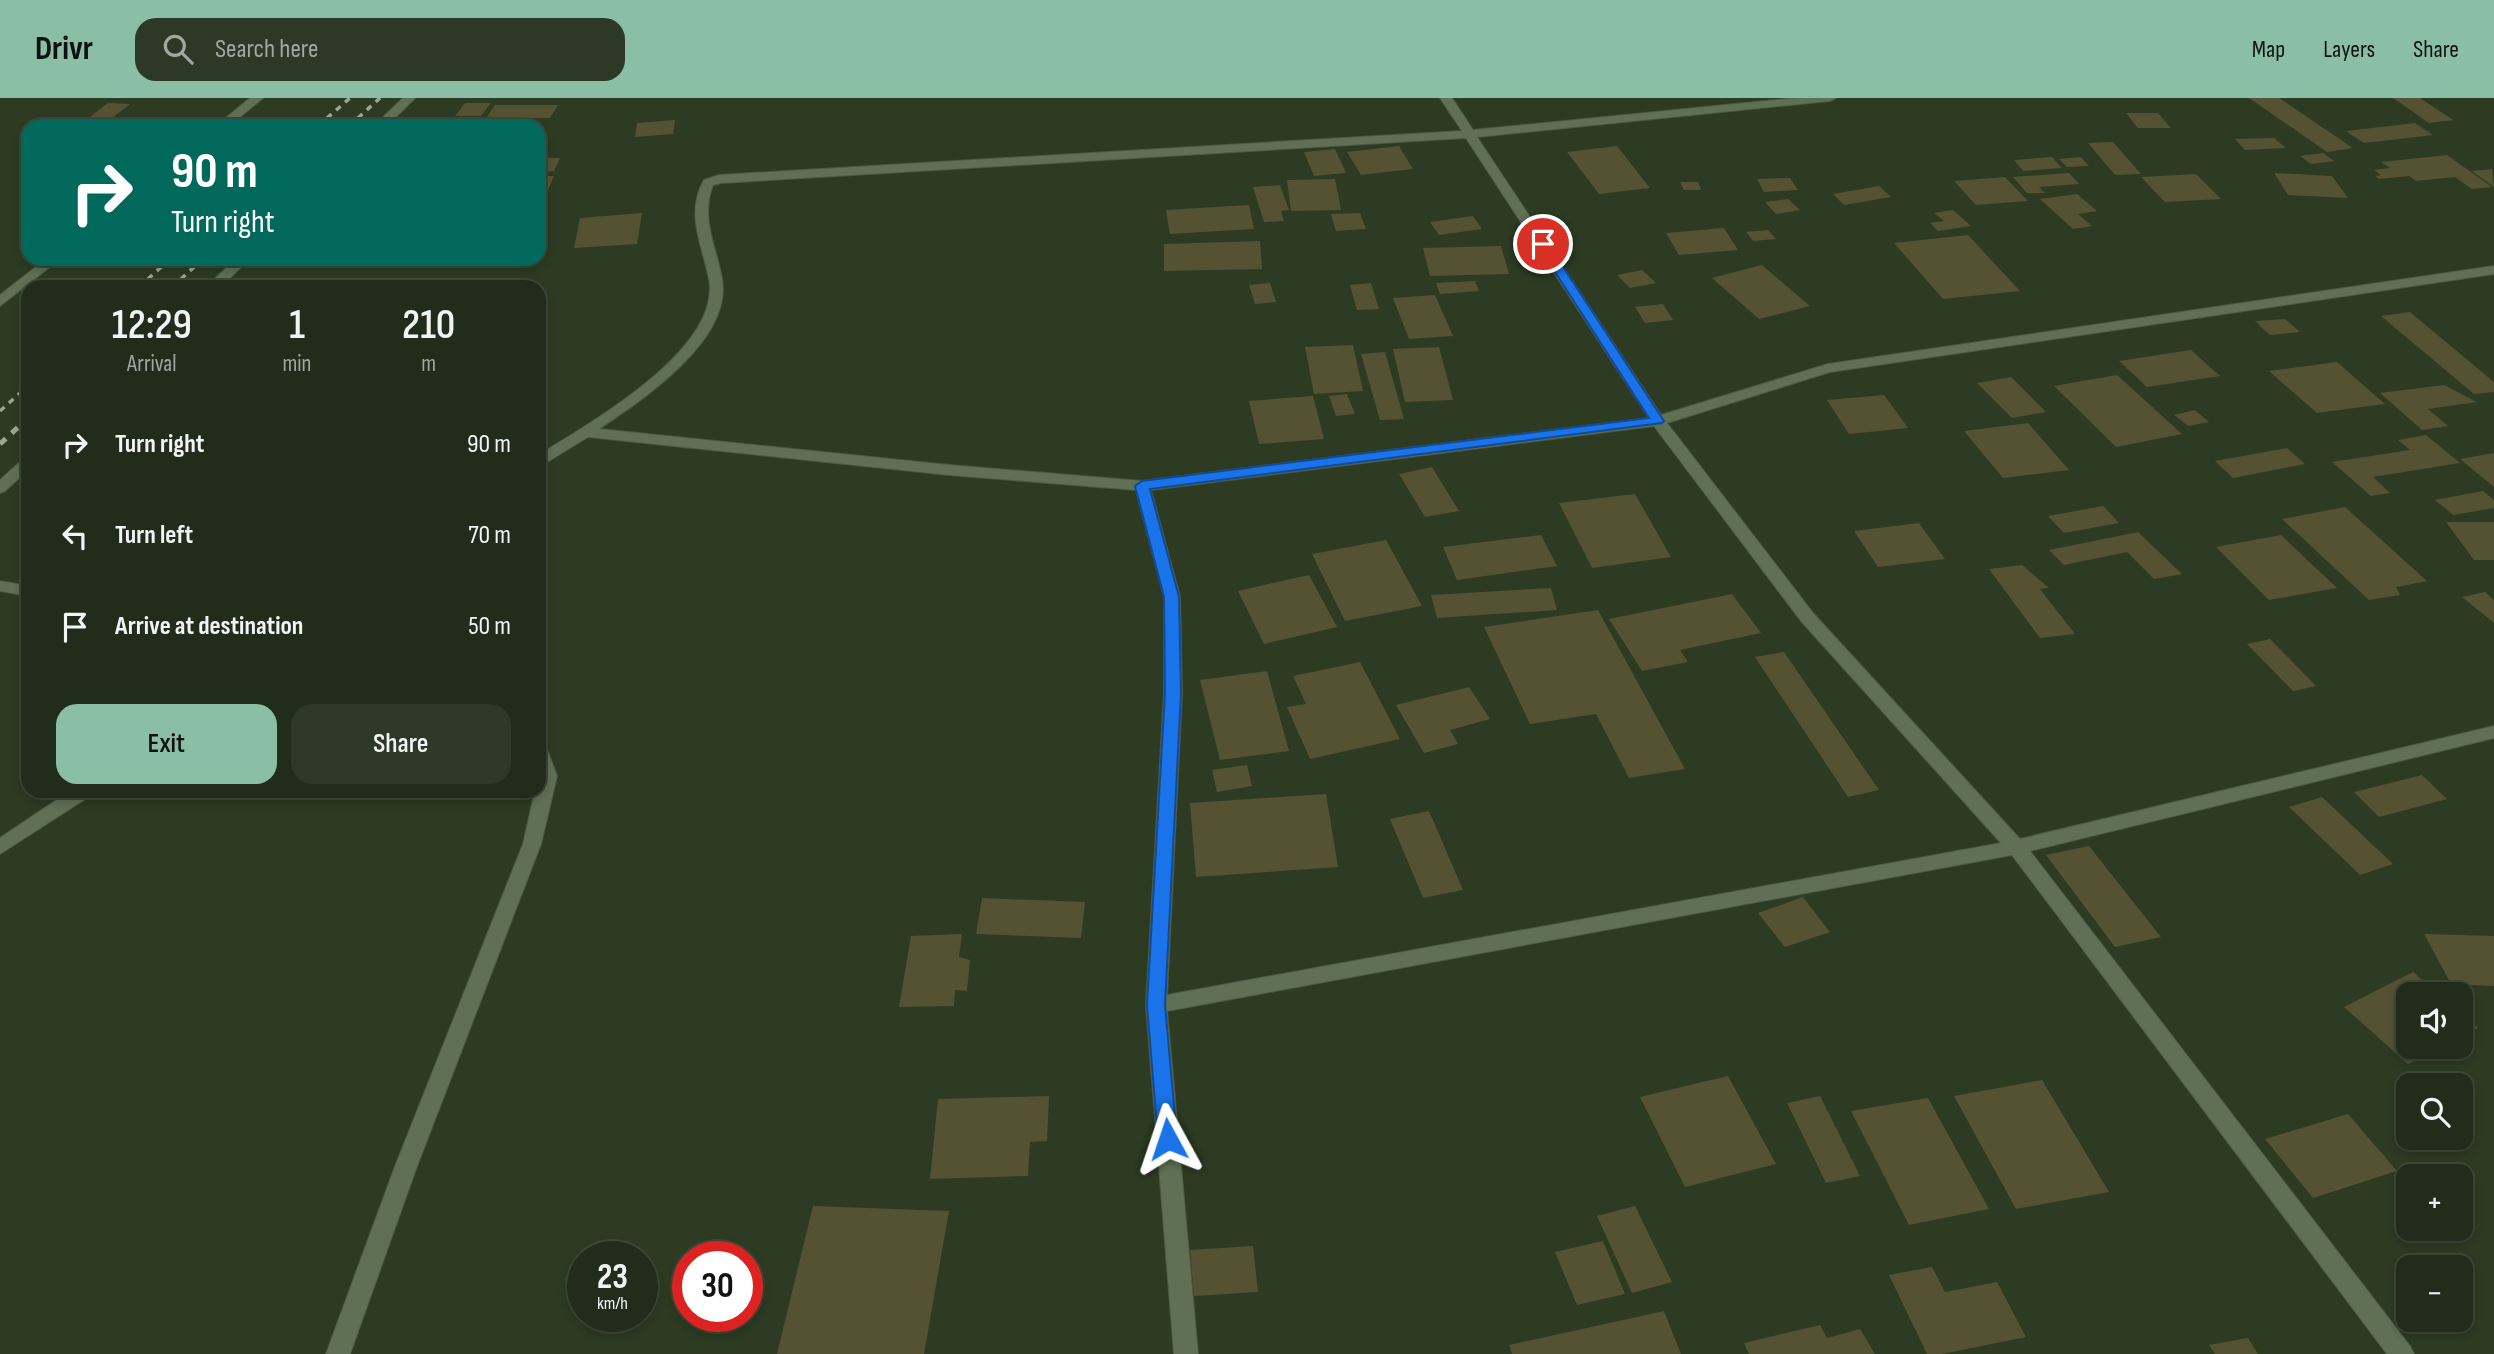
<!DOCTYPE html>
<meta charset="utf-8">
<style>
body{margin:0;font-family:"Sofia Sans Condensed",sans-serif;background:#2d3827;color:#f1f3f6;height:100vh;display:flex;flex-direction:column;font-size:26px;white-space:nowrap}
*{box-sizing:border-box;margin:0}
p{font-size:23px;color:#a2a7a2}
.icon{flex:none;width:38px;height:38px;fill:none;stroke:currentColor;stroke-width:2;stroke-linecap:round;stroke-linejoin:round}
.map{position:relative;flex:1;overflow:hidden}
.drawer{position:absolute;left:21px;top:182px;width:525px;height:518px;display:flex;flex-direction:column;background:#212c1a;border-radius:21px;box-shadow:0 4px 10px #0003,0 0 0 2px #3e4839}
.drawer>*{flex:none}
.top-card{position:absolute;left:21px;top:21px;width:525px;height:147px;border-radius:21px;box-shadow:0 4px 10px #0003,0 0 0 2px #3e4839;background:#00695c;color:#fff;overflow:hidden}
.tools{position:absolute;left:2396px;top:884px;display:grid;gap:14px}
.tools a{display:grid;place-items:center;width:77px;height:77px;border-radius:14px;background:#212c1a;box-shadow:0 4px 10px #0003,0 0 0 2px #3e4839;font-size:35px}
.speed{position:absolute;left:567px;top:1143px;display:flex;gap:14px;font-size:35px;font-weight:700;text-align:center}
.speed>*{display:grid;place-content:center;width:91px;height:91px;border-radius:50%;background:#212c1a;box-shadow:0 4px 10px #0003,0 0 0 2px #3e4839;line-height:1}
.speed small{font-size:18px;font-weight:400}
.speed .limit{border:10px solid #d22;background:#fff;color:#111}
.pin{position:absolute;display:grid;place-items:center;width:60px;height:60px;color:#fff;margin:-30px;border:4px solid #fff;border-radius:50%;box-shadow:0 2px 7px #0007}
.me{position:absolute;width:77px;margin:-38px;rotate:355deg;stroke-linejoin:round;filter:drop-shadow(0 0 5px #0008)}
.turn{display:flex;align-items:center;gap:24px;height:147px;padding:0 35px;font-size:32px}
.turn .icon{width:91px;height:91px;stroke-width:2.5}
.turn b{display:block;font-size:49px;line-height:60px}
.eta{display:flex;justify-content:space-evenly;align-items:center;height:119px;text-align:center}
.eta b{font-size:42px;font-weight:600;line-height:49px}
.button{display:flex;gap:14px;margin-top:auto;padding:14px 35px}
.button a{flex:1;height:80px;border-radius:21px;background:#8abfa5;color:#111;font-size:28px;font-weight:600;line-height:80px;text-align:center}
.button a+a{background:#2d3827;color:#f1f3f6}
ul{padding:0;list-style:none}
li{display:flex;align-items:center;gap:21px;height:91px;padding:0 35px}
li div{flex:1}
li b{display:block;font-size:26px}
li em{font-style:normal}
header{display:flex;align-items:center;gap:42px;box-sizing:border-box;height:98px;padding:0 35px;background:#8abfa5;color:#111}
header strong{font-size:33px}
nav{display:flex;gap:38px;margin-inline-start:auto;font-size:24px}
.search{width:490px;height:63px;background:#2d3827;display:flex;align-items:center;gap:18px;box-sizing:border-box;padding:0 24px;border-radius:21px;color:#a2a7a2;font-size:26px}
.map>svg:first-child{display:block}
</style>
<header>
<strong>Drivr</strong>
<div class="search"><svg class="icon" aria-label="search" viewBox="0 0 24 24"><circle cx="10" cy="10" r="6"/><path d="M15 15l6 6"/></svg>Search here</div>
<nav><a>Map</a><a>Layers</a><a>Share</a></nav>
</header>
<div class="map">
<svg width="2494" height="1256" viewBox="0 0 2494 1256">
<rect width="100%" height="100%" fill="#2c3b22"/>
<path fill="#555233" d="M2249,0H2279L2353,50L2327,54Z
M2393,0H2420L2453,22L2429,25Z
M108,5L130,6L102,28H78Z
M465,5H491L481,18H455Z
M495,7H558L550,20H486Z
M2126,15H2158L2171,30H2138Z
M675,22L673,36L635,39L637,25Z
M2415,25L2433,37L2364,45L2346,33Z
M2274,40L2286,50L2245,52L2235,41Z
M2113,44L2141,76L2115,77L2088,45Z
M1399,48L1413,71L1361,77L1347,54Z
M1617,48L1650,90L1599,96L1567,54Z
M1335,51L1346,75L1314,78L1304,54Z
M2323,55L2334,63L2311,66L2300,58Z
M2447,57L2492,89L2472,91L2455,79L2416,83L2409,78L2379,81L2375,78L2381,77L2374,72L2390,70L2381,64Z
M2052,59L2062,70L2023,73L2014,62Z
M2081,59L2089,68L2067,69L2059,61Z
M539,60H560L554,73L539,74Z
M2492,71L2494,89L2472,73Z
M2069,75L2079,86L2039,89L2045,95H2027L2013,79Z
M2274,75L2332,78L2348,100L2288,97Z
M2196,76L2221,101L2165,104L2141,79Z
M539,78H554L545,99H539Z
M2005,79L2028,103L1976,107L1954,83Z
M1790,80L1798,92L1764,94L1757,81Z
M1335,81L1341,112L1291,113L1287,82Z
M1680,84H1698L1701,92H1684Z
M1280,87L1289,112L1281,113L1284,123L1264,124L1253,89Z
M1879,88L1891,99L1844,107L1833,96Z
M2077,96L2097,113L2078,116L2092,128L2073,131L2040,101Z
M1788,101L1800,112L1776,116L1765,104Z
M1249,107L1254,131L1170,136L1166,112Z
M1953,112L1971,128L1938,133L1930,125L1944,123L1934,115Z
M642,115L637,146L574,150L580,120Z
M1360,115L1366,131L1336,133L1331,116Z
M1473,118L1482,131L1439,137L1430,124Z
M1724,130L1738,152L1679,157L1666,135Z
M1768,132L1776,141L1753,143L1746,134Z
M1968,137L2020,193L1943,201L1894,145Z
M1260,143L1262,171L1164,173V146Z
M1501,148L1509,176L1430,178L1423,150Z
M1762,167L1810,208L1759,221L1712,180Z
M1642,172L1656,185L1630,190L1617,177Z
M1475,183L1479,193L1440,196L1436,185Z
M1270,185L1276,204L1255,206L1249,187Z
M1371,185L1379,211L1357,212L1350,187Z
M1435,197L1453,238L1409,241L1393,200Z
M1663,206L1673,222L1645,225L1635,209Z
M2410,214L2494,284V294L2474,296L2381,218Z
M2285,221L2300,234L2270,237L2255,223Z
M1353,247L1363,293L1314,296L1305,249Z
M1439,249L1453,302L1405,304L1393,251Z
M2191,252L2220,278L2147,289L2119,263Z
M1385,254L1404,321L1380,322L1361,256Z
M2337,264L2385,306L2317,315L2269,273Z
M2117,277L2182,336L2116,349L2054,288Z
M2011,279L2046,314L2012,320L1977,285Z
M2444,287L2477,304L2428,311L2448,328L2422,332L2380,295Z
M1347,296L1355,316L1336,318L1329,298Z
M1884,297L1908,330L1849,336L1827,302Z
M1313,298L1324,341L1259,346L1249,303Z
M2195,312L2209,324L2188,328L2174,317Z
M2028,325L2069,372L2003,380L1964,333Z
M2426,337L2460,365L2373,379L2390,395L2371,398L2332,364L2410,352L2398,342Z
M2287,350L2305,366L2233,380L2215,363Z
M2494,355V389L2460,361Z
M1432,369L1459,413L1425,419L1399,376Z
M2483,393L2494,402V410L2453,417L2435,402Z
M1635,396L1671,459L1592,470L1559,405Z
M2103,408L2119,425L2064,435L2048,418Z
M2345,409L2427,483L2396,489L2400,497L2369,502L2282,421Z
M2446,424H2494V462H2474Z
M1919,425L1945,461L1878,469L1854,433Z
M2138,434L2182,476L2154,481L2127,454L2064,467L2049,452Z
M1541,437L1557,468L1457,482L1443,449Z
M2281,437L2337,490L2269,502L2216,449Z
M1386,442L1422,508L1345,523L1312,456Z
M2022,467L2049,490L2040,491L2075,536L2040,540L1989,471Z
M1309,477L1337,529L1264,546L1238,493Z
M1551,490L1557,512L1437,520L1431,497Z
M2485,494L2494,502V525L2462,499Z
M1732,496L1761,535L1680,552L1688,564L1642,573L1609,521Z
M1598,512L1685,671L1629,680L1596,616L1530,626L1484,529Z
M2270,541L2316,588L2293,593L2247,546Z
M1784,554L1879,692L1848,699L1755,559Z
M1360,564L1400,641L1310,661L1287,609L1306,606L1293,578Z
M1267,573L1289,653L1220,662L1200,582Z
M1469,589L1490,621L1450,632L1458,646L1424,655L1396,607Z
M1247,667L1252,688L1217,694L1212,672Z
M2422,677L2447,701L2379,719L2354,694Z
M1326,696L1338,769L1196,779L1190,705Z
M2322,699L2393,766L2360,777L2289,709Z
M1429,713L1463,792L1423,800L1390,721Z
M2089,748L2161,839L2115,849L2046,757Z
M1803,799L1830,834L1785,849L1758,815Z
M982,800L1085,804L1081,840L976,836Z
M962,836L959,859L970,862L967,893L955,892L954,908L899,909L911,838Z
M2424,836L2494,838V888L2451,886Z
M2413,874L2438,896H2408V948H2442L2408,966L2344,909Z
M2460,915L2478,930L2460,939Z
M1728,978L1776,1066L1685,1089L1640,999Z
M2042,982L2109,1094L2016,1111L1954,998Z
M1049,998L1047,1043L1030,1044L1028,1078L930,1081L938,1001Z
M1820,998L1860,1078L1826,1085L1787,1005Z
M1928,1000L1989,1111L1909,1127L1851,1013Z
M2348,1016L2397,1073L2313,1100L2265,1041Z
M813,1108L949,1113L924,1256H777Z
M1635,1108L1672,1184L1632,1195L1597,1118Z
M1603,1143L1625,1196L1577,1207L1555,1154Z
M1253,1148L1258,1194L1194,1198L1190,1152Z
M1932,1169L1945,1194L1997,1184L2026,1239L1942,1256H1927L1889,1177Z
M1664,1213L1681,1256H1512L1509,1247Z
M1820,1227L1827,1240L1860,1231L1875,1256H1749L1744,1245Z
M2248,1240L2258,1256H2215L2209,1247Z"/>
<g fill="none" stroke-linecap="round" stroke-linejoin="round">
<g stroke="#4c5943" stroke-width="2">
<path id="minor" d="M250,0H263L229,28H216Z
M403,0H415L387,28H374Z
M1440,0H1452L1473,32L1796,0H1836L1830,3L1477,39L1661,317L1828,266L2494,168V176L1830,274L1667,325L1813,515L2020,741L2494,628V640L2030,753L2410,1248L2414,1256H2387L2012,757L1167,913L1198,1256H1174L1146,907L1164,595V499L1136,392L949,377L588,339L539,369V357C589,325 722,252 709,181C702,146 685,116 704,82L719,77L1462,33ZM1466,40L1649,320L1142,383L949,367L599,331C642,302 733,242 722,181C716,147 700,121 713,87L721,85ZM1654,328L1801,523L2001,745L1167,897L1182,595L1180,499L1151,392Z
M46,161H60L0,208V197Z
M236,161H249L221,189H206Z
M28,359V372L5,393L0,395V382L23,361Z
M0,483L28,488V498L0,493Z
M539,645L545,646L557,678L541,746L416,1071L350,1256H326L394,1071L523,746L535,693H539Z
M70,693H93L90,698L0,756V740Z"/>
</g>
<use href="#minor" fill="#5f7055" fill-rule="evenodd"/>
<path stroke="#9ba793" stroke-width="3.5" stroke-dasharray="6 6" stroke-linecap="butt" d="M318,28L350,0
M349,28L380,0
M139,189L170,161
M172,189L203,161
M0,313L28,288"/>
<path stroke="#9ba793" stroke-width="5" stroke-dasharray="8 8" stroke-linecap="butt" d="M0,346L28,320"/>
</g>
<path fill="#1a73e8" stroke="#114b97" stroke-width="2" d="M1539,144L1548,146L1664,323L1662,325L1150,391L1179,499L1181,595L1165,907L1177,1041L1175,1048L1168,1050L1161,1048L1158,1041L1147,907L1165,595L1164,499L1135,388L1142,383L1649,320L1537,146Z"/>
</svg>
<div class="tools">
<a><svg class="icon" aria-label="sound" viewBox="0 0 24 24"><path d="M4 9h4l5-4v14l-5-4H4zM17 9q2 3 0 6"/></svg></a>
<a><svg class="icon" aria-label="search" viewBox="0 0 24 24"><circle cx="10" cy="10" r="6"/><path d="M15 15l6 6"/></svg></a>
<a>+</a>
<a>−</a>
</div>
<div class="speed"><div>23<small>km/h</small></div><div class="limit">30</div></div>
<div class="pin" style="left:1543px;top:146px;background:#d93025"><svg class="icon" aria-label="arrive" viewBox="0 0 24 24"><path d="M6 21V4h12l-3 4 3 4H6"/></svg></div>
<svg class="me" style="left:1168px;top:1041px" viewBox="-20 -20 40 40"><path d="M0-17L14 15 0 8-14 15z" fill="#1a73e8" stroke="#fff" stroke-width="4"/></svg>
<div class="top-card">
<div class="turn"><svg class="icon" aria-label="right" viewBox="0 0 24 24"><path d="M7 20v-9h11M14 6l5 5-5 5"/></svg><div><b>90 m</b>Turn right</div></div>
</div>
<section class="drawer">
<div class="eta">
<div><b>12:29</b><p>Arrival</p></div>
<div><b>1</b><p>min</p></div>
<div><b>210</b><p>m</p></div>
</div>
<ul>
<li><svg class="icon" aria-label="right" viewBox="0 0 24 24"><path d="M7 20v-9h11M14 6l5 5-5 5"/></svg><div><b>Turn right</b></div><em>90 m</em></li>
<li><svg class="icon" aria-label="left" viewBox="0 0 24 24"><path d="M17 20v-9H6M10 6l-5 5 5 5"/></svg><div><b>Turn left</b></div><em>70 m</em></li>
<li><svg class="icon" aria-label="arrive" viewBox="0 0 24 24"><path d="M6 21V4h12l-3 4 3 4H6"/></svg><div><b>Arrive at destination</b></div><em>50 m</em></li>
</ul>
<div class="button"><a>Exit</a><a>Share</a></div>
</section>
</div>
